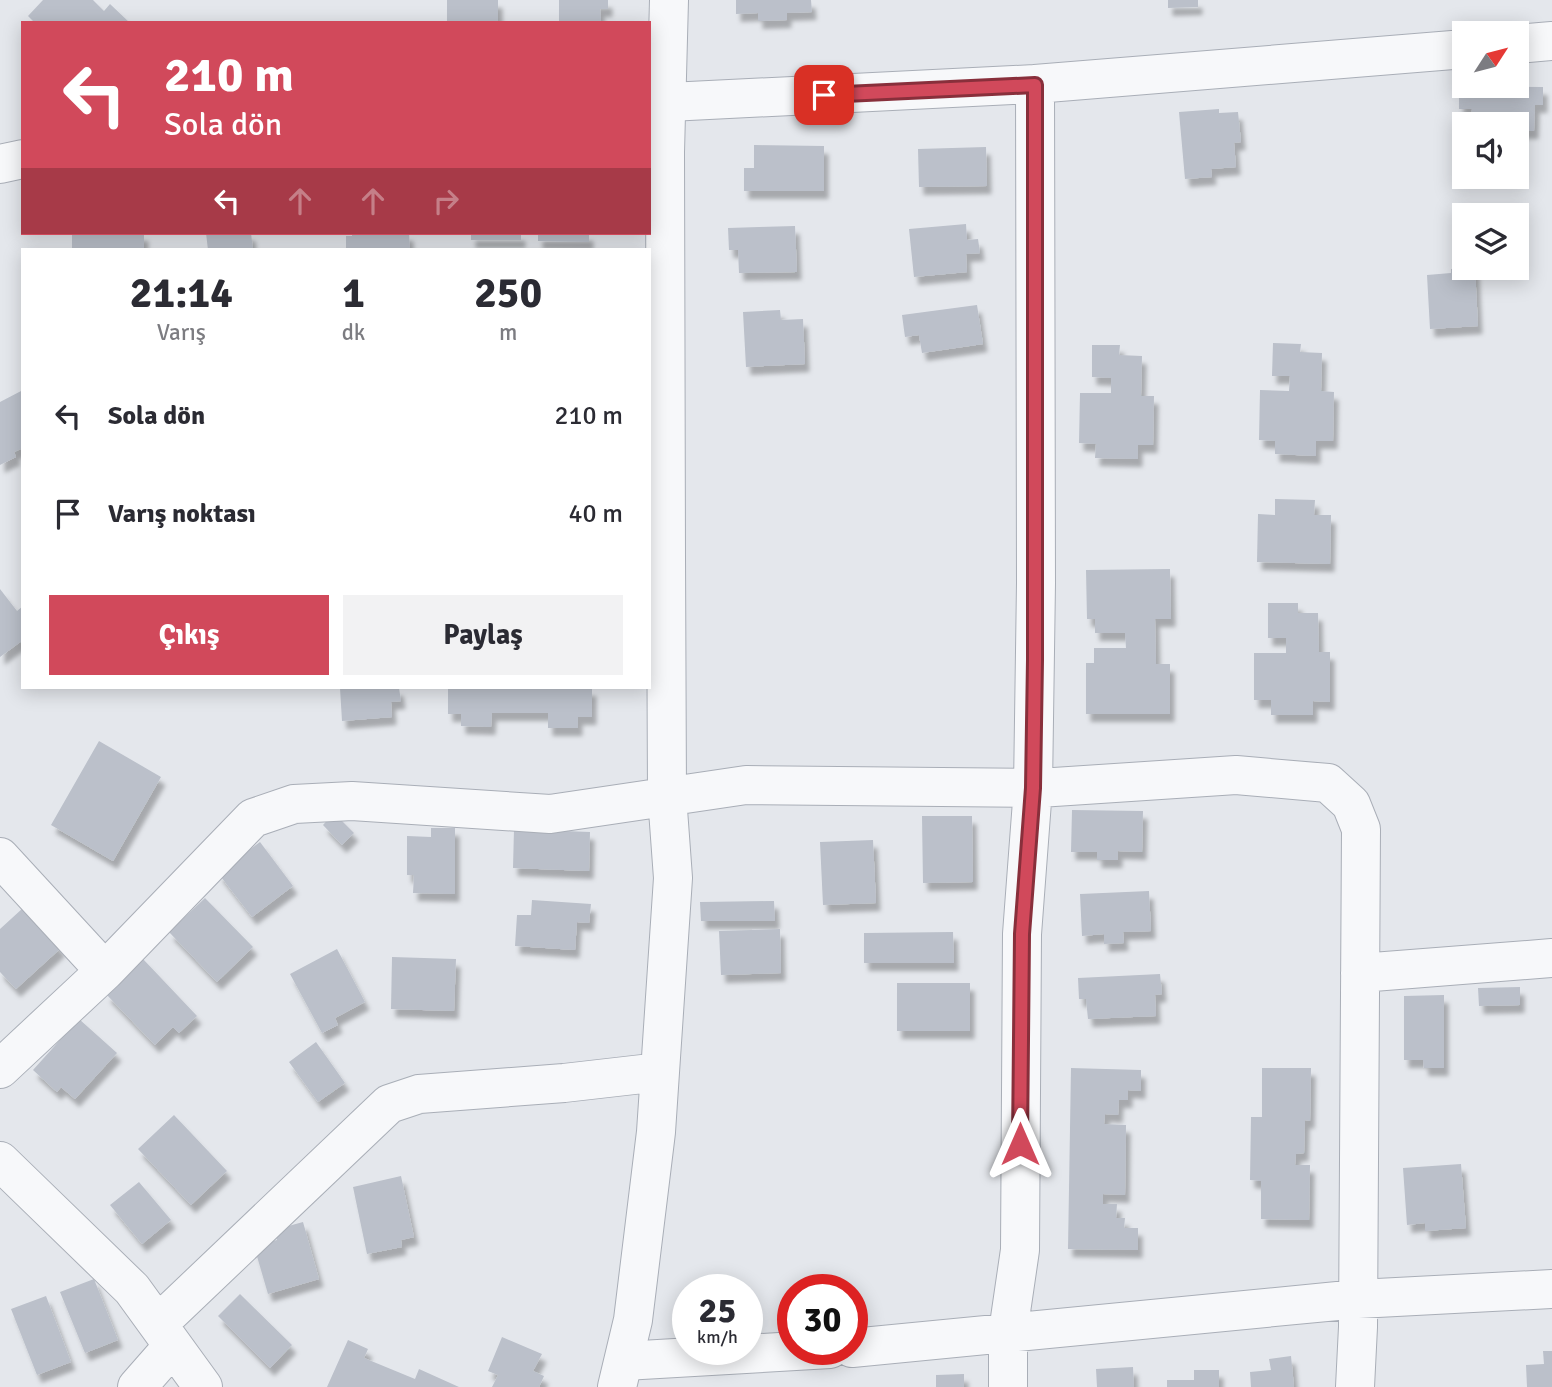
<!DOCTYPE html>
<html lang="tr">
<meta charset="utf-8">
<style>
body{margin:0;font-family:Signika,sans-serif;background:#f2f2f3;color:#2b2b33;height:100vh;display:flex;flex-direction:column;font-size:26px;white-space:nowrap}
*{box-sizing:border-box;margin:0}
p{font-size:23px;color:#7c7c81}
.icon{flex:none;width:38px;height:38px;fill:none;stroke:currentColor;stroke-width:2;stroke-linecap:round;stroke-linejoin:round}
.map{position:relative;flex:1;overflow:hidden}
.details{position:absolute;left:21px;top:248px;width:630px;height:441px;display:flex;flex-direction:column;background:#fff;border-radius:0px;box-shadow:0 4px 18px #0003}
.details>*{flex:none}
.top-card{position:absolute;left:21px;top:21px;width:630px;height:214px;border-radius:0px;box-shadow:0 4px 18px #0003;background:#d1495b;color:#fff;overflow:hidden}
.needle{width:46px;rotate:54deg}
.fabs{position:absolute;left:1452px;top:21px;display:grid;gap:14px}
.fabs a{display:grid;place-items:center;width:77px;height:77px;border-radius:0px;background:#fff;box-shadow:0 4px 18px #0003;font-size:35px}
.speed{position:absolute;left:672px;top:1274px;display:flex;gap:14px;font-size:35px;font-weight:700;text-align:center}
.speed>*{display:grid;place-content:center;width:91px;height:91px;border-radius:50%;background:#fff;box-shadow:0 4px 18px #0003;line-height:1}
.speed small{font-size:18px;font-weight:400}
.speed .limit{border:10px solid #d22;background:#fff;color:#111}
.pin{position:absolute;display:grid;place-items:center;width:60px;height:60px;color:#fff;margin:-30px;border-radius:14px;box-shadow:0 4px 10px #0006}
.me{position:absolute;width:77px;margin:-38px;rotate:0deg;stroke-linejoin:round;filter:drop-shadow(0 0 5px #0008)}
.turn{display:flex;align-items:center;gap:24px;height:147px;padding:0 28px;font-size:32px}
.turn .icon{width:91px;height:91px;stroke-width:2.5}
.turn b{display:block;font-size:49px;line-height:60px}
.lanes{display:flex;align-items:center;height:66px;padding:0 28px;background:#0003;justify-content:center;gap:35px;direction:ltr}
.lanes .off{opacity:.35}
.eta{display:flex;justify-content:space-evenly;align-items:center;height:119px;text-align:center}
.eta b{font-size:42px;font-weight:800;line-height:49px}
.button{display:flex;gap:14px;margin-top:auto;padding:14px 28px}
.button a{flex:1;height:80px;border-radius:0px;background:#d1495b;color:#fff;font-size:28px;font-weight:800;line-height:80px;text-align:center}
.button a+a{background:#f2f2f3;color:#2b2b33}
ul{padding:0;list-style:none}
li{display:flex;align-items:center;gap:21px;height:98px;padding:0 28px}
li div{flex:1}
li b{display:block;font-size:26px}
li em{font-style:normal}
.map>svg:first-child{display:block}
</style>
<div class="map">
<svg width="1552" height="1387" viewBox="0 0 1552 1387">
<defs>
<filter id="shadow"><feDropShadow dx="4.5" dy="8" stdDeviation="2" flood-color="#0004"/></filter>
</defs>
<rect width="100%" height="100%" fill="#e4e7ec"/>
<path fill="#bbc0ca" filter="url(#shadow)" d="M43,0H93L104,11L110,4L130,23H35L28,16Z
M447,0H498V23H447Z
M559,0H608V9H600L601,23H559Z
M736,0H811L812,12L787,13V20L758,21V13L736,14Z
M1168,0H1198V7L1168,8Z
M1459,86L1543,87V105H1535L1534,131H1517V124H1471L1472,109H1459Z
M1219,109V113L1238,112L1241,142L1234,143L1236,167L1211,169L1212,177L1185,179L1179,112Z
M754,145L824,146V191H744V168H754Z
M986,147L987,186L919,187L918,149Z
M966,224L967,240L978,239L980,253L966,254L967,272L914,277L909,229Z
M795,226L797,272L739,273L738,250H729L728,228Z
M72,233H144V250H72Z
M206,233H251L253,250H208Z
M352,233H409L410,250H346V236H352Z
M471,233H521V240H471Z
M538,233H589V242L538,241Z
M1475,268L1478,326L1430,329L1427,275L1451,273V269Z
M977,305L983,344L922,353L919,335L905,337L902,315Z
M780,310L781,320L803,319L805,364L746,367L743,312Z
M1273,343L1301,344L1300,352L1322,353L1321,391L1334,392L1333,441H1316V456L1275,454V441L1259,440L1260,390L1289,391L1290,376H1272Z
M1092,345H1120L1119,355L1142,356L1141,396H1154L1153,445H1138V459L1095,458L1096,444L1079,443L1080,393H1111V378L1092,377Z
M23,390V448L14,452L16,457L0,465V402Z
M1275,499L1315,500L1314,515H1331L1330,564L1257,562L1258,514L1275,515Z
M1170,569L1171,619H1155L1156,664H1170V714H1086V663H1094V648H1126L1125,633H1095V619H1087L1086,570Z
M0,589L17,611L23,606V640L0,657Z
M1268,603H1298V613H1318L1319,652H1330V702L1313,701V715H1271V700H1254V653H1286V638H1268Z
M340,688H399L401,701L391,702L392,717L342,721Z
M448,688H592V717H578V728H548V713H492L491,727L461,726V714H448Z
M99,741L161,777L113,861L51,825Z
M1072,810L1143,811L1142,852L1118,851V860H1097V852H1071Z
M334,813L354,833L342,845L323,825Z
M922,816H972L973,882L923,883Z
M431,828H455V894L413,893L414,875H407V836L431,837Z
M514,829L590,832L589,871L513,868Z
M873,840L876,903L823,905L820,842Z
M260,842L293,886L252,917L218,873Z
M1149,891L1151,931L1123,932L1124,943L1104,944V934L1082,936L1080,894Z
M205,898L253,947L217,982L169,932Z
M532,900L591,904L589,923L577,922L575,950L515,946L517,915H531Z
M774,901L775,921H701L700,902Z
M23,908L61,948L16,989L0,972V929Z
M780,929L781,973L721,975L719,931Z
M953,932L954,963H864V933Z
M337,949L365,1002L335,1018L338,1025L322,1033L290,974Z
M392,957L456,959L454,1011L391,1009Z
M143,959L197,1016L179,1033L173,1027L155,1045L106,994Z
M1160,974L1162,994L1155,995L1156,1016L1088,1019L1086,999H1079L1078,978Z
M897,983H970V1031H897Z
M1520,987V1005L1479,1006L1478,988Z
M1444,995V1068H1424L1423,1060H1404V996Z
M79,1019L117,1053L75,1099L61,1087L57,1092L33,1070Z
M316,1042L345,1083L318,1102L289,1062Z
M1071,1068L1141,1070V1091L1128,1090V1100H1119L1118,1115L1105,1114L1104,1124L1126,1125L1125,1195L1103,1194V1204H1117L1116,1218H1125L1124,1228H1138V1250L1068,1249Z
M1262,1068H1311L1310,1121L1305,1120L1304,1153L1296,1154L1295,1165H1310L1309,1220L1261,1219V1181L1250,1180L1251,1117H1262Z
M174,1115L227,1171L191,1205L138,1149Z
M1461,1164L1466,1228L1425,1231V1223L1407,1225L1403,1168Z
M401,1176L414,1237L401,1240L402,1247L367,1254L353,1187Z
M139,1182L171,1220L142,1244L110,1205Z
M303,1222L319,1279L268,1294L254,1246L277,1240L274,1230Z
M94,1279L118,1340L85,1353L60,1292Z
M240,1294L292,1345L270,1368L218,1316Z
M46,1296L71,1362L37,1375L11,1309Z
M502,1337L542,1354L533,1371L544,1376L539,1387H492L498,1375L488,1371Z
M348,1340L368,1349L364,1358L415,1379L419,1369L459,1387H327Z
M1543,1351H1552V1387H1527L1526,1365L1544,1364Z
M1291,1356L1294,1387H1251L1250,1372L1271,1370L1269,1359Z
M1133,1367L1134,1387H1097L1096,1369Z
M1194,1370H1219V1387H1167V1380H1194Z
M964,1374V1387H936V1375Z"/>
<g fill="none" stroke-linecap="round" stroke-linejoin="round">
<g stroke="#a9aeb7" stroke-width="40">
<path id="minor" d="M1517,44L1552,41
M649,103L1035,84
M0,164L23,159
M0,857L105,971
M1360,973L1552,958
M0,1069L105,971L253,818L294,804L352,801L550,814L746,785L1039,788L1236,775L1328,783L1351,804L1361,829L1358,1327L1355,1387
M0,1161L132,1289L203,1387
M158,1324L389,1104L419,1094L564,1083L660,1072
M852,1348L1358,1299L1552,1289
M624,1361L830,1349
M137,1387L173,1346
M617,1387L633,1320L656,1132L673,878L667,796L666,557L665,152L669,0
M1008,1387V1332L1020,1250L1022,934L1033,788L1036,583L1035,84L1465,49"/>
</g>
<use href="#minor" stroke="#f7f8fa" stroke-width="38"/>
</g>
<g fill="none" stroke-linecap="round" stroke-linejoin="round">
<g stroke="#882f3b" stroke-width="18">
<path id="route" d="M824,95L1035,85V660L1033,788L1022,934L1020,1144"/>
</g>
<use href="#route" stroke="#d1495b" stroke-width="12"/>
</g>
</svg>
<div class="fabs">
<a><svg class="needle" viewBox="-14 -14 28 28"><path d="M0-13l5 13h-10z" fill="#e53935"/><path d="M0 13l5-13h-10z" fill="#7c7c81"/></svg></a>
<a><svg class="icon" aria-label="sound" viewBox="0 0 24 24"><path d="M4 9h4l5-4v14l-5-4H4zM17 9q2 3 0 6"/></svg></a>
<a><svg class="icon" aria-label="layers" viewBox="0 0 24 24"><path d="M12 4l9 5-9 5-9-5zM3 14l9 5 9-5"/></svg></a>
</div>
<div class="speed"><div>25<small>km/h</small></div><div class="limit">30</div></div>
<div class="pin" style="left:824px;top:95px;background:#d93025"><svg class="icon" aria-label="arrive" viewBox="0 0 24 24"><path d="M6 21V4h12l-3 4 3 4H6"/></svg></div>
<svg class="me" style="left:1020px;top:1144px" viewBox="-20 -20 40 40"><path d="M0-17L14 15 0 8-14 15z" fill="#d1495b" stroke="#fff" stroke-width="4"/></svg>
<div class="top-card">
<div class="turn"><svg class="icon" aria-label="left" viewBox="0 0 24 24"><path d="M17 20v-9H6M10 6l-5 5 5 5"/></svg><div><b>210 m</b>Sola dön</div></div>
<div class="lanes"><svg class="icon" aria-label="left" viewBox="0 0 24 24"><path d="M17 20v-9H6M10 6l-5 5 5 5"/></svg><svg class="icon off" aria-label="ahead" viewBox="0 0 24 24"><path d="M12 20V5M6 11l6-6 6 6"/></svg><svg class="icon off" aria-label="ahead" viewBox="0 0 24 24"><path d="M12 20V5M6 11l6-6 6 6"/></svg><svg class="icon off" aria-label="right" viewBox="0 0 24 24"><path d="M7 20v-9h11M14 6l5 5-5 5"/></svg></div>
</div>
<section class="details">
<div class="eta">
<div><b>21:14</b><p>Varış</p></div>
<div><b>1</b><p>dk</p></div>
<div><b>250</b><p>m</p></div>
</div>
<ul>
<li><svg class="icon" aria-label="left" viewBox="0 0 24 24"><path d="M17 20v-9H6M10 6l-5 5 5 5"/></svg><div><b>Sola dön</b></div><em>210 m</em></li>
<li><svg class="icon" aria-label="arrive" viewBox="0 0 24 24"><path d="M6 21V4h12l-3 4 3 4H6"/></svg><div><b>Varış noktası</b></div><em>40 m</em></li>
</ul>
<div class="button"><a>Çıkış</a><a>Paylaş</a></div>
</section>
</div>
